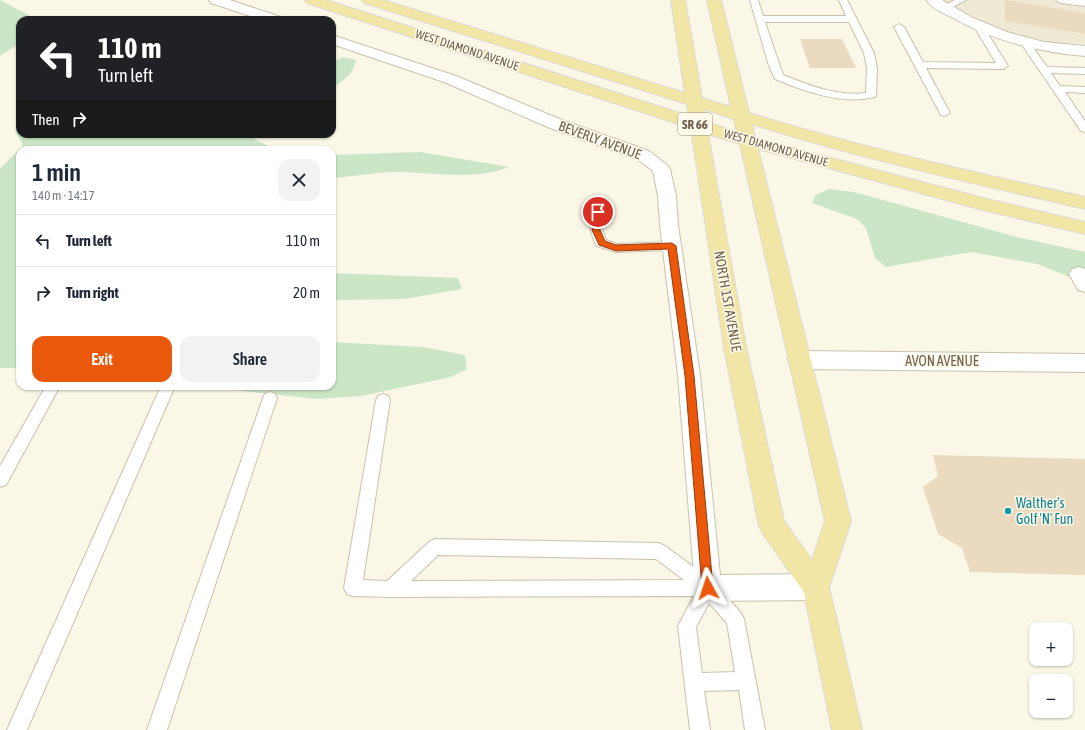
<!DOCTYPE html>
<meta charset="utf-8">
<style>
body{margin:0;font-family:"Asap Condensed",sans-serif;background:#f2f2f3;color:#1f2937;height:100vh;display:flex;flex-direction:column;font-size:15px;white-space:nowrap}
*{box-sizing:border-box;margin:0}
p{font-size:13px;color:#747a83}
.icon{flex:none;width:22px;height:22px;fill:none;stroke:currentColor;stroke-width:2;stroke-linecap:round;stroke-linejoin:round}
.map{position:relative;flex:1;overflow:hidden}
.panel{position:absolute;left:16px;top:146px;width:320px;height:244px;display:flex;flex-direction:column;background:#fff;border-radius:12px;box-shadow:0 1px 3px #0004}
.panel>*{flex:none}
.hud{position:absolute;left:16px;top:16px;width:320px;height:122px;border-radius:12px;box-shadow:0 1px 3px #0004;background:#202124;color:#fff;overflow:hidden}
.controls{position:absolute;left:1029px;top:622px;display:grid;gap:8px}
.controls a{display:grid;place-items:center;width:44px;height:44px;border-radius:8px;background:#fff;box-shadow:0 1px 3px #0004;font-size:20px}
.pin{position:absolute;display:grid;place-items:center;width:34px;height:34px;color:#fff;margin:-17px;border:2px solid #fff;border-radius:50%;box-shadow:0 1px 4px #0007}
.me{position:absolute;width:44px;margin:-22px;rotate:355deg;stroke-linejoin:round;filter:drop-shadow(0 0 3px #0008)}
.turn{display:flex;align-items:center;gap:14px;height:84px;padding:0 16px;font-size:18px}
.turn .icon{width:52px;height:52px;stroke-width:2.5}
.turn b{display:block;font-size:28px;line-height:34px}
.then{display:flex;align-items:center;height:38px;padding:0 16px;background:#0003;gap:8px;font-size:15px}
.round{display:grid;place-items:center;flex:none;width:42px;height:42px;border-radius:12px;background:#f2f2f3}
.overview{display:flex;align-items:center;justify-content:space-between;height:68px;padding:0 16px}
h1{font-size:24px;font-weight:600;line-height:30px}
.cta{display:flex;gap:8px;margin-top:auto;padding:8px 16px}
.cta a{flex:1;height:46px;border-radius:12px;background:#ea580c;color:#fff;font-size:16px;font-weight:600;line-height:46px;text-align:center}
.cta a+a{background:#f2f2f3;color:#1f2937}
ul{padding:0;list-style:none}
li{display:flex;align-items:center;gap:12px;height:52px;padding:0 16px;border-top:1px solid #e0e1e3}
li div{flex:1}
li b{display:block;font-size:15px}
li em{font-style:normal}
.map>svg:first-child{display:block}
</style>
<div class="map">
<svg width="1085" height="730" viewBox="0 0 1085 730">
<rect width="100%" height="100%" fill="#faf7e6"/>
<path fill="#f0ead5" d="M944,0H1085V44L1048,42L1000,30L961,12Z"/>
<path fill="#cbe6c6" d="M0,0L30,16L32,20H20V43L0,56Z
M343,57L356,60C353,74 345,80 332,88V62Z
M20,119V134H244L271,147L289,150H20V368H0V169L23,145L15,131Z
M420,152L509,167C471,182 430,171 390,172C371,173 351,177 332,178V155Z
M829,189L854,192L1017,237L1085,252V283L1037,264L971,252L886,267L875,258L866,228L857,219L812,203L816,195Z
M332,273L458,278L462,289L404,299L332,300Z
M332,342L422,347L465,355L467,369L451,377L361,396L317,399L196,386H332Z"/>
<path fill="#eadabf" d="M1005,0L1085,13V34L1005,21Z
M800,39H842L856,68H810Z
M933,455L1085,459V575L970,572L962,548L938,534L923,487L938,476Z"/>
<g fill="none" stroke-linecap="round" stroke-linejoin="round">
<g stroke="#cac1ad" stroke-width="2">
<path id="service" d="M750,0H758L763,16H846L839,0H847L874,53L877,68L876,95L875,97C842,105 806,92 775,79L769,66ZM765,22H849L864,53L867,68L866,93C838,97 808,85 783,75Z
M955,0H966L947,10L944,11L940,8Z
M1056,0H1085V6L1060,3Z
M899,24L904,27L923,62L996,63L975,28L977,26H983L1008,66L1003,69L926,68L950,113L945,116L941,115L894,27Z
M1025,39L1028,40L1047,67L1085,68V74L1051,73L1060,86L1085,87V93L1065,92L1085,121V132L1081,131L1020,42Z
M597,208L601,209L603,212L602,229L606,240L617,244L672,242L676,243L678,246L676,249L672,250L616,252L597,246C591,236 587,220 593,209Z
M46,386H60L6,485L0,487V466Z
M161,386H175L27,730H7Z
M270,392L275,394L277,398L167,730H147L263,398L265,394Z
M383,394L388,396L390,400L363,580L387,581L429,542L435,539L659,543L665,546L714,582L741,613L744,619L765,730H745L739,690L704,691L710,730H690L678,626L694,596L390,597L353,596L347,594L344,588L376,400L378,396ZM438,555L656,559L684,580L411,581ZM709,603L727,623L735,672L702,673L696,627Z"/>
</g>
<g stroke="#cac1ad" stroke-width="2">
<path id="minor" d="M209,0H230L281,17L283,20H262L211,3Z
M926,0H942L973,18L1010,33L1044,42L1085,46V56C1038,52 993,41 951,17C943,13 931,8 926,0Z
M332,35L456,76L562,120L649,151L667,165L670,169L676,196L678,225L700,375L720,575L816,574L826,578L829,587L826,596L816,600L708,601L698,597L695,588L678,375L660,225L658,196L653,171L637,159L550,128L444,82L332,44Z
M1079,267L1085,269V292L1078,290L1069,274L1072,269Z
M799,351L1085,354V372L799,369L791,366L788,360L791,354Z"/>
</g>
<g stroke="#ddd9d5" stroke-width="2">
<path id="primary" d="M305,0H326L689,116L687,104L364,3L362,0H383L685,93L671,0H685L702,98L731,107L707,0H721L749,113C860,147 972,172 1085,197V209C973,183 861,159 752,124L755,138L983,198L1085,222V234L983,210L758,149L851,521L829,587L862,730H832L804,592L763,534L759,526L724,347L691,128L307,3ZM704,109L734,119L737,132L706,122ZM708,134L740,144L825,521L812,560L784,521L746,347Z"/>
</g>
<use href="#service" fill="#fff" fill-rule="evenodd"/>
<use href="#minor" fill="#fff" fill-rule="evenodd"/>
<use href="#primary" fill="#f1e6a5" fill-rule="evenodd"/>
</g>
<path fill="#ea580c" stroke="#983908" d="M595,210H600L601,212L600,230L605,241L616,245L672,243L676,246L694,376L713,588L712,592L708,593L704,592L702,588L685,376L668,249L616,251L599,245L592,230Z"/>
<circle fill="#0f9aa8" stroke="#fdfaec" stroke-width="1.5" cx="1008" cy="511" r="4"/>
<g text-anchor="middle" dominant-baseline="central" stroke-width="3" stroke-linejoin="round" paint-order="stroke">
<g font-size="12" fill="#70624e" stroke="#fdfaec">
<text transform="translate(467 50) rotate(18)">WEST DIAMOND AVENUE</text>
<text transform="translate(776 148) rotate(16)">WEST DIAMOND AVENUE</text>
</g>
<rect fill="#fdfaec" stroke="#9a907d" stroke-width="1" x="678" y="113" width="34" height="22" rx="3"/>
<g font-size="13" font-weight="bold" fill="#70624e">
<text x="695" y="124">SR 66</text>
</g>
<g font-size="14" fill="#70624e" stroke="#fdfaec">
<text transform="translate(600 140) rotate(20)">BEVERLY AVENUE</text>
<text transform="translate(728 301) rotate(80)">NORTH 1ST AVENUE</text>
<text x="942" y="361">AVON AVENUE</text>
</g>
<g font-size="14" fill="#0d838f" stroke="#fdfaec" text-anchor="start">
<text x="1016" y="503">Walther's<tspan x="1016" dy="16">Golf 'N' Fun</tspan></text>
</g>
</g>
</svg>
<div class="controls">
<a>+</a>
<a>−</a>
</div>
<div class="pin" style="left:598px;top:212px;background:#d93025"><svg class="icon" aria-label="arrive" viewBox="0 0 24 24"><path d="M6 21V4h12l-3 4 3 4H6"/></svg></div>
<svg class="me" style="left:708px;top:588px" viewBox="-20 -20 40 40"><path d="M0-17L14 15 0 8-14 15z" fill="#ea580c" stroke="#fff" stroke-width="4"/></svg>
<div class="hud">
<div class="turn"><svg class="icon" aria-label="left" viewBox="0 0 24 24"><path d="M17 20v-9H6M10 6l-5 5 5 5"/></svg><div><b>110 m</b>Turn left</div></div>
<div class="then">Then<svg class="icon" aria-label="right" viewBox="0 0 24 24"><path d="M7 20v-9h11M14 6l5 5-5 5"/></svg></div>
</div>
<section class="panel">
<div class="overview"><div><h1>1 min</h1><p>140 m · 14:17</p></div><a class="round"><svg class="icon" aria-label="close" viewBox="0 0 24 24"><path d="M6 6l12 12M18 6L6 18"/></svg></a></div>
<ul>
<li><svg class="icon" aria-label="left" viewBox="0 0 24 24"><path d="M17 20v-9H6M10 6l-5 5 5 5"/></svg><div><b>Turn left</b></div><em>110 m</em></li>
<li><svg class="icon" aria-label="right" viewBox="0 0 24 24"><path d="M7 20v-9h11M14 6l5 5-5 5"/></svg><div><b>Turn right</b></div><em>20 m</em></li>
</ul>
<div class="cta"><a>Exit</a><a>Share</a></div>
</section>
</div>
